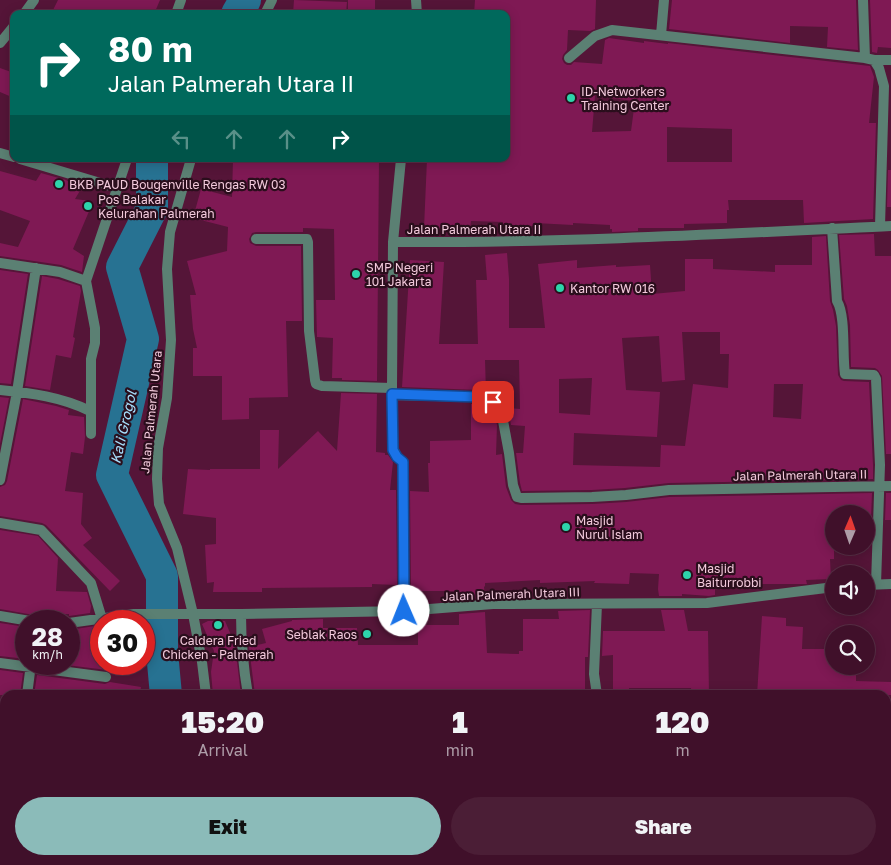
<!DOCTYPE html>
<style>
body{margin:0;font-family:"Golos Text",sans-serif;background:#4b1e36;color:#f1f3f6;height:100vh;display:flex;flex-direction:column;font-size:19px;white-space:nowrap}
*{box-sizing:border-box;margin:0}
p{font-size:16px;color:#ae9da8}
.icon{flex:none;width:28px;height:28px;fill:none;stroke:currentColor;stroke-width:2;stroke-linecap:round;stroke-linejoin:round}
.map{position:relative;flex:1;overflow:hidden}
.details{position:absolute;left:0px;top:690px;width:891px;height:175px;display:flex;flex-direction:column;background:#40102a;border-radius:15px 15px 0 0;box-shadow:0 2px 12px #0003,0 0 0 1px #593047}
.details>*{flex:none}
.top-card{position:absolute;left:10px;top:10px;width:500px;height:152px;border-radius:10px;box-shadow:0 2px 12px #0003,0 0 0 1px #593047;background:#00695c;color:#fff;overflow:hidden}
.needle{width:32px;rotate:2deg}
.controls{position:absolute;left:825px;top:505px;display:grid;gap:10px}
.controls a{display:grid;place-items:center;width:50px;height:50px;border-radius:50%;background:#40102a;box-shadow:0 2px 12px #0003,0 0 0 1px #593047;font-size:25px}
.speed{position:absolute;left:15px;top:610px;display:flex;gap:10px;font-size:25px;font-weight:700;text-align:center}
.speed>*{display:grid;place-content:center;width:65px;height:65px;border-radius:50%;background:#40102a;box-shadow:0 2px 12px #0003,0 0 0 1px #593047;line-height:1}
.speed small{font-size:12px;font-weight:400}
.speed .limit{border:8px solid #d22;background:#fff;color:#111}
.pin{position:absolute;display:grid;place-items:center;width:42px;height:42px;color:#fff;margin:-21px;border-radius:10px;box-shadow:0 2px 8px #0006}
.me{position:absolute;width:55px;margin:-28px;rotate:359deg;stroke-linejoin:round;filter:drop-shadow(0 0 4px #0008)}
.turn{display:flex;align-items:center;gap:18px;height:105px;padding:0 15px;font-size:22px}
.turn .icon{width:65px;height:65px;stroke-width:2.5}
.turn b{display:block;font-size:35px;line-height:42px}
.lanes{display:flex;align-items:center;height:48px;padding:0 15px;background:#0003;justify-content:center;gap:25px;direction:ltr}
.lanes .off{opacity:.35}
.eta{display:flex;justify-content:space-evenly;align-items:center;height:85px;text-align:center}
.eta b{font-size:30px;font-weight:800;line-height:35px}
.cta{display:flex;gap:10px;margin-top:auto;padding:10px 15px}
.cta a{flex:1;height:58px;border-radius:30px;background:#8bbbb9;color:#111;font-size:20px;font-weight:800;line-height:58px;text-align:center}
.cta a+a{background:#4b1e36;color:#f1f3f6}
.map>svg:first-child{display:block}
</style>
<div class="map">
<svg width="891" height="865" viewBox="0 0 891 865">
<rect width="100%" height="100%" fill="#551538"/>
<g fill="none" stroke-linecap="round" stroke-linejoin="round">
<path stroke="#277292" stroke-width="32" d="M237,14L245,0
M152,159V208L122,267L143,339L112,475L162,576V652L166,695
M99,865L101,860"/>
</g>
<path fill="#7f1954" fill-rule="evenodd" d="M58,0H160L154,14H51Z
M294,0L347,2L346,14H293Z
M348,0H375V14H348Z
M475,0H596L595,29L590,31L568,30L567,50L563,55L562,59L564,63L567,65H571L574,62L602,64L605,40L609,38L644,43V41L668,44V43L870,66L874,77L869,123H876L873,219L804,223L803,200H728L729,210H727V223L684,224V228H638V231L612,232V229H610V225L573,223V225L535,223V226L503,225V222L471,221L470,230L424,228L427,159H506V14H474ZM595,96L635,101L631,131L592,132ZM667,127L732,129V162H667Z
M672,0H856L858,50L827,47L828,27L790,26V43L669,29Z
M870,0H891V48L878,47L877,53L872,52Z
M0,68L14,73V98L0,92Z
M233,159H379L377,381L342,380V378H332L333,338L317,337L316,300H335L334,229L303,228V232H256L252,233L249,239L250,243L256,246H301L302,321H286L288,397L249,398V419L222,420V376H193V348H197L193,329L190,295H196L187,261L227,251L228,227L193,218L201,189L232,197Z
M888,170H891V207H887Z
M0,171L36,181L41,173L66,180L81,189L75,199L91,201L90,209L73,249L84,256L82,272L61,265L0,256V243L18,247L30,221L0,210Z
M874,234L875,256H891V454H886L882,376L878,370L875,368L851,367L850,325L847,306L844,299L839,235Z
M826,236L830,301L833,310L836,326L838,375L841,380L844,381L869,382L873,465V479L669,483L625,488L592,490L522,491L520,483L516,453H523L525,426L511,425L508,408L520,409L519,360H485L486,392L479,390L402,387L410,260L444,262L439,344H478L476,280H487L485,255L507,253L509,279V328H545L538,264L577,260V268L616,265V267L650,265L652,294L685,291V259H713V269L775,272V265H812V237ZM682,332H720V354H729L728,388L693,384L685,446L661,445L660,467L573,465L574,433L657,437L660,392L626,390L622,338L659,336L662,382L685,380ZM592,378L590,415L559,413V379ZM774,384H803L801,419L773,417Z
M0,270L28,274L11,384L0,383Z
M42,276L58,279L80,286L81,291L73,337L75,338L71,358L56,355L50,390L25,386Z
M341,393L377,394L376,452L385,453V455H388L393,462L390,490H396L397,585L372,584V587L262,588V592H213L214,582L207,583L205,545L216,544V518L183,514L188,469L210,470V469H260V430H279L278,469L318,431L337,451Z
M0,397L9,398L0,444Z
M23,399L56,406L69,410L68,415L84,417L85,437L83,454L71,452L65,491L83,493L81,524L92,538L83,545L120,581L110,591L46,525L42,523L0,516V487L5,485L7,481Z
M471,404H478L486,406V408H490L494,413L497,425L496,455L502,454L506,487L511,500L515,504L521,505L592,504L626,502L669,497L872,493L871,520H866V514H834V559H830L831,579L806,580L807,584H746L715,587V595L709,596L682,594V596H659L658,589L659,574L630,573L629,584L594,583L595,581L540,583V580L485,583V586L484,587L485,598L458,600L457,591H411L410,491L429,492L428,463H430V441L471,440Z
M886,493H891V520H885Z
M0,530L38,536L58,558L56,591L87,592L91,606L90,613L69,616V614H28L0,609Z
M590,610L588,657H585V695H552L479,692V695H450V692L413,690V695H309V690L280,695H255L249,647L266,643L262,629L292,621V620L323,619V628H357L358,645H418V625H459V614L485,612L487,653L519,654V651H523V619H559L558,611Z
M661,610H684L688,631H708L709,695H692L691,688H629V695H613V655L602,656L603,631H665Z
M762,616L786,618V626L803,627L802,649H834V666H856V681L891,682V695H757Z
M208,621H225L228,628L235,645L241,695H213L211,672L214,651L202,624Z
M0,623L26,627V659L0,656Z
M95,626V630H101V664H108L107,670L58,664H69V630Z
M0,670L23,673L20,695H0Z
M37,675L105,684L110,682L141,687L140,695H34Z"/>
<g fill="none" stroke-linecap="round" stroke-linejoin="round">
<path stroke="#5b8073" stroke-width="10" d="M416,0L417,14
M863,0L865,58
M24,14L34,0
M176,14L181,0
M661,35L664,0
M0,43L14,26
M569,58L595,36L612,30L865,58L874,60L879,68L884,86L880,226
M874,60H891
M0,153L14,157
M20,159L117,188
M401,159L393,242L392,388L393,450L397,457L403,462V465L404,611
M832,228L837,301C846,316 842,355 845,374L874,375L876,379L880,465L876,584
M256,239H307L308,242L309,331L315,380L316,384L322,386L392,388
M393,242C559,243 725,234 891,226
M0,263L60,272L86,281
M0,390C31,393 62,397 90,411
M392,395L479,397C488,399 497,402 501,410L509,453L513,485L517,497L521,498L592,497L626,495L669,490L891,486
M91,434V359L95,343V328L86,281L127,159
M0,480L17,392L36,268
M0,523L41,530L91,583L102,619
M866,585L891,584
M597,604L594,674L597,695
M241,614C241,643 243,666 248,695
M0,616L30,621
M69,623L134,614H241L404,611L493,604L707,603L834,587
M0,663L106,677
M27,695L31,664
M886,749L891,750
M0,778L5,779
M309,860L310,865
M405,860L406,865
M546,860L550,865
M764,860V865
M22,865L23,860"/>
<path stroke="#5b8073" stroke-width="10" d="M265,14L272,0
M191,159L170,232L167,269L171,340L167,398L158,448L157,479L159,504L177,548L193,614L202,662L206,695
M137,865L139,860"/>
</g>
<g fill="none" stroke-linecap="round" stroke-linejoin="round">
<g stroke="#114b97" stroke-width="12">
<path id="route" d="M404,611L403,462L397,457L393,450L392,394L479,397L493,402"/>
</g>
<use href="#route" stroke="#1a73e8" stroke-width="9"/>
</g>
<g fill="#2dd4ab" stroke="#2a0e1c" stroke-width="2">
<circle cx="571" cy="98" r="5"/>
<circle cx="59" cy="184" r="5"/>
<circle cx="88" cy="206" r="5"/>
<circle cx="356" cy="274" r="5"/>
<circle cx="560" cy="288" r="5"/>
<circle cx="566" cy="527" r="5"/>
<circle cx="687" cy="575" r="5"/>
<circle cx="218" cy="625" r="5"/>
<circle cx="367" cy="634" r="5"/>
</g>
<g text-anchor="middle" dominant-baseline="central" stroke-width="4.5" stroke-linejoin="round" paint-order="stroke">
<g font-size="12" fill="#f3cadc" stroke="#2a0e1c" text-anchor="start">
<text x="581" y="91">ID-Networkers<tspan x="581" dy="14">Training Center</tspan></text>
<text x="69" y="184">BKB PAUD Bougenville Rengas RW 03</text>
<text x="98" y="199">Pos Balakar<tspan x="98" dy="14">Kelurahan Palmerah</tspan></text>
<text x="366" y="267">SMP Negeri<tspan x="366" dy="14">101 Jakarta</tspan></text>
<text x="570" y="288">Kantor RW 016</text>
<text x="576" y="520">Masjid<tspan x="576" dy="14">Nurul Islam</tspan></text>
<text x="697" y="568">Masjid<tspan x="697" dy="14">Baiturrobbi</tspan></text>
<text x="357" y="634" text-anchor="end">Seblak Raos</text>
<text x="218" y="640" text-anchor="middle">Caldera Fried<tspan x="218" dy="14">Chicken - Palmerah</tspan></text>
</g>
<g font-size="12" fill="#f3cadc" stroke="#2a0e1c">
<text x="474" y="229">Jalan Palmerah Utara II</text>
<text transform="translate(151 412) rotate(-84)">Jalan Palmerah Utara</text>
<text transform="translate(800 475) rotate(-1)">Jalan Palmerah Utara II</text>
<text transform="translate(511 594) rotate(-2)">Jalan Palmerah Utara III</text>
</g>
<g font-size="14" font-style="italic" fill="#a7e0fd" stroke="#2a0e1c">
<text transform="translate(123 427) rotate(-77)">Kali Grogol</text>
</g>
</g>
</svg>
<div class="controls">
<a><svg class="needle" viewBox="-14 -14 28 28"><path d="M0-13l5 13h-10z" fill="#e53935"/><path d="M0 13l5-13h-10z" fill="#ae9da8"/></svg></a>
<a><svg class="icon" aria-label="sound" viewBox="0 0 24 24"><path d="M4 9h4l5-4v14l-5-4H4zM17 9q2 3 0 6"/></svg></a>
<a><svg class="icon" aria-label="search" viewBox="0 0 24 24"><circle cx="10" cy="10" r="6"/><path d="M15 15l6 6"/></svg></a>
</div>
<div class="speed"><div>28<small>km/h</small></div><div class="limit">30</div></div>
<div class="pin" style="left:493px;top:402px;background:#d93025"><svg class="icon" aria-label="arrive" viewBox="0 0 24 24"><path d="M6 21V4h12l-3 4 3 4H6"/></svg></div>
<svg class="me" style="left:404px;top:611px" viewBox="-20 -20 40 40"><circle r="19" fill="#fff"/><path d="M0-13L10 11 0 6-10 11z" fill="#1a73e8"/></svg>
<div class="top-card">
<div class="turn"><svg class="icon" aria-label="right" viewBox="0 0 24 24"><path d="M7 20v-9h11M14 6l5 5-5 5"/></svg><div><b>80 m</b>Jalan Palmerah Utara II</div></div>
<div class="lanes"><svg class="icon off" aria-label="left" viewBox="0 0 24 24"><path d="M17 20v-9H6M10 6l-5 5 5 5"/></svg><svg class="icon off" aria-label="ahead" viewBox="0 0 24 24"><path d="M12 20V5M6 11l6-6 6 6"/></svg><svg class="icon off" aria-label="ahead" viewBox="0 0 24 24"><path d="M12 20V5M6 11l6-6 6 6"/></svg><svg class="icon" aria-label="right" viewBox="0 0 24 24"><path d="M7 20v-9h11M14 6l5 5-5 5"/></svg></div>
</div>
<section class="details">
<div class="eta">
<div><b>15:20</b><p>Arrival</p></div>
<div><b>1</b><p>min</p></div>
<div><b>120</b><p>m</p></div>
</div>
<div class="cta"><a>Exit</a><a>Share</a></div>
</section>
</div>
